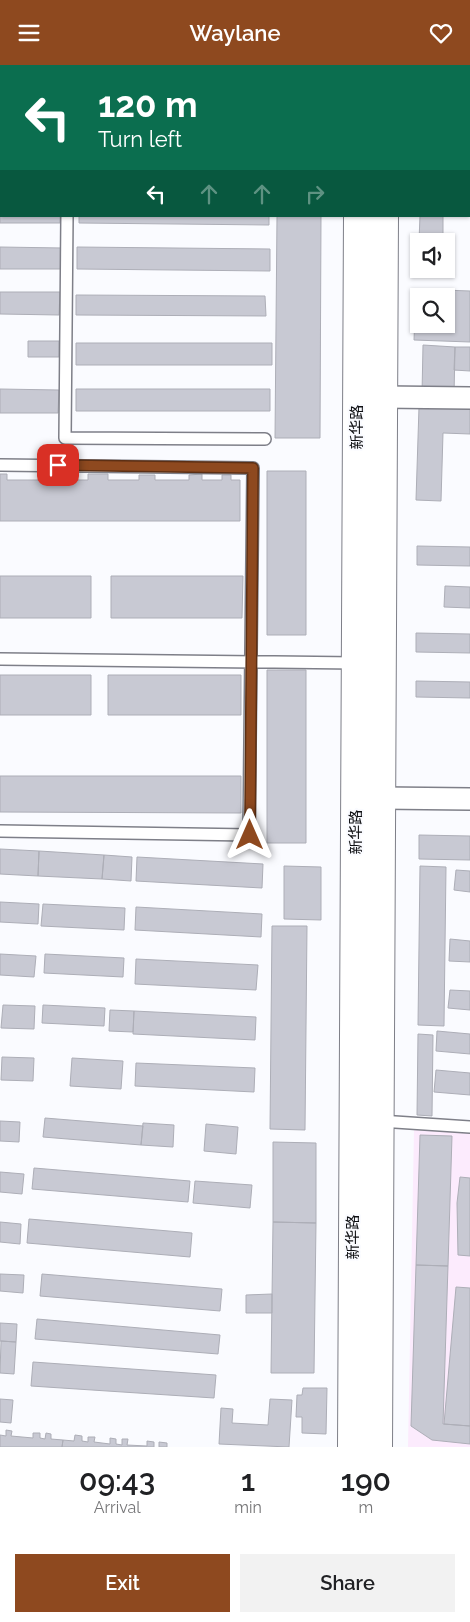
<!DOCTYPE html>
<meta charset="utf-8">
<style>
body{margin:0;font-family:Raleway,"Noto Sans SC",sans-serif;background:#f2f2f2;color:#202124;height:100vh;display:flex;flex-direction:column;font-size:19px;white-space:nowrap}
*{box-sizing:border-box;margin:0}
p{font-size:16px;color:#757577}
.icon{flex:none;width:28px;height:28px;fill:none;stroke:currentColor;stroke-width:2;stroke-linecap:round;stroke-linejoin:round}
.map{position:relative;height:1382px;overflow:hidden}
.details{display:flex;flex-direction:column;background:#fff;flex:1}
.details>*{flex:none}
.top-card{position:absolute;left:0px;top:0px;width:470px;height:152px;box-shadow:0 1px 4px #0004;background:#0b6e4f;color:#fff;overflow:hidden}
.fabs{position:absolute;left:410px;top:168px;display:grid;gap:10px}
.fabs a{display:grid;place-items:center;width:45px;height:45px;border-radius:0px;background:#fff;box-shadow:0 1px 4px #0004;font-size:25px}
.pin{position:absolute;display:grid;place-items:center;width:42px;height:42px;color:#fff;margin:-21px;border-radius:10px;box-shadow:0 2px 8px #0006}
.me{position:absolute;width:55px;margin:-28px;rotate:0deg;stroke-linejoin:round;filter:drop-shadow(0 0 4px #0008)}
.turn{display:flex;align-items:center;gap:18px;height:105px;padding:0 15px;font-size:22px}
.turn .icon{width:65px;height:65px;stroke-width:2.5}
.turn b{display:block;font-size:35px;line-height:42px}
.lanes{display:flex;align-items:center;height:48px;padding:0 15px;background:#0003;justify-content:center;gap:25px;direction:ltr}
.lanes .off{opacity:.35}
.eta{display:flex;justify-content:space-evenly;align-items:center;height:85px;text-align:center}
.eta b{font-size:30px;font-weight:600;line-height:35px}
.button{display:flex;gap:10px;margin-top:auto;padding:10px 15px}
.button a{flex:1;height:58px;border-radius:0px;background:#8e491f;color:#fff;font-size:20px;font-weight:600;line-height:58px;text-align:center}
.button a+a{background:#f2f2f2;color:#202124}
header{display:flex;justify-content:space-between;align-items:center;height:65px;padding:0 15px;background:#8e491f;color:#fff;font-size:22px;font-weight:600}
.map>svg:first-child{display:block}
</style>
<header><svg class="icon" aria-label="menu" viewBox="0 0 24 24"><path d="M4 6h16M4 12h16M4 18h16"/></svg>Waylane<svg class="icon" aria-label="heart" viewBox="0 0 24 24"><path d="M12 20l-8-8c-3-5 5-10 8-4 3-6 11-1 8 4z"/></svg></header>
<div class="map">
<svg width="470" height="1382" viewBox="0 0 470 1382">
<rect width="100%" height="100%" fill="#fafbff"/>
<path fill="#fcebfd" d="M414,1065L470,1068V1382H408Z"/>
<path fill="#c8c9d3" stroke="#adaeb7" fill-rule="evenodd" d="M0,65H1V124H0Z
M469,82H470V109H469Z
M0,138L1,151H60V158H0Z
M79,151H269V160L79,158Z
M277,151H321L320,373H275Z
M420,151H443V176H419Z
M0,182L63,183V204H0Z
M77,182L270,184V206L77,204Z
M416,224L470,226V277L414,275ZM419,231H446V259H419Z
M0,227H60L59,250L0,249Z
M76,230L265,231L266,251L76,250Z
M28,276H59V292H28Z
M76,278H272V300H76Z
M423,280L455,282L454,331L422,329Z
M455,282H470V306L454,305Z
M0,324L59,325L58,348H0Z
M76,324H270V346H76Z
M419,342L470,344V369L443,368L441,436L416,435Z
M267,406H306V570H267Z
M0,409H7V415H39V409H57V415H88V409H108V415H139V410H155V415H189V410L202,409V415H222V410H231V415H240V456H0Z
M417,481L470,482V501L417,500Z
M0,511H91V553H0Z
M111,511H243L242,553H111Z
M445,521L470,522V543L444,542Z
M416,568L470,569V588L416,587Z
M267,605H306V778H267Z
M0,610H91V650H0Z
M108,610H241V650H108Z
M416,616L470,617V633L416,632Z
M0,711H241V748L0,747Z
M419,770L470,771V795L419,794Z
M0,784L39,786L38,811L0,809Z
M39,786L104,790L102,814L38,811Z
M104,790L132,792L131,816L102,814Z
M137,792L263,799L262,823L136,816Z
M284,801L321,802V855L284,854Z
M420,801L446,802L444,961L418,960Z
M456,805L470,806V827L454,825Z
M0,837L39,839L38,859L0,857Z
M43,839L125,843L124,865L41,861Z
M136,842L262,849L261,872L135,865Z
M272,861H307L305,1065L270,1064Z
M450,874L470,876V897L449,896Z
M0,889L36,891L34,912L0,910Z
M45,889L124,893L123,912L44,908Z
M136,894L258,900L256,925L135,919Z
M450,925L470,926V945L448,943Z
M3,940L35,941L34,964L1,963Z
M43,940L105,943L104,961L42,958Z
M110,945L134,946L133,967L109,966Z
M134,946L256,952L255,975L133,969Z
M437,966L470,969V989L436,986Z
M418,969L433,970L432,1051L417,1050Z
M2,992L34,993L33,1016L1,1015Z
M72,993L123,996L121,1024L70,1021Z
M136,998L255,1003L254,1027L135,1021Z
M436,1005L470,1008V1030L434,1027Z
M45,1053L143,1061L141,1080L43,1072Z
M0,1056L20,1057L19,1077L0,1076Z
M143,1058L174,1060L173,1082L141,1080Z
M206,1059L238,1062L236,1089L204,1086Z
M420,1070L452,1071L448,1201L416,1200Z
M273,1077L316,1078V1158L273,1157Z
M34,1103L190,1116L188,1137L32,1124Z
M0,1107L24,1109L22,1129L0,1127Z
M460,1112L470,1113V1191L458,1190L457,1138Z
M195,1116L252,1120L250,1143L193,1138Z
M29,1154L192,1168L190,1192L27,1178Z
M0,1157L21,1159L20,1179L0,1177Z
M273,1157L316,1158L314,1308H271Z
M416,1200L448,1201L443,1359L470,1361V1379L432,1375L411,1361Z
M0,1209L24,1210L23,1228L0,1226Z
M42,1209L222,1224L220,1246L40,1231Z
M456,1222L470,1223V1361L444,1359Z
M272,1229V1248H246V1230Z
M37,1254L220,1270L218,1289L35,1274Z
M0,1258L17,1259L16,1277L0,1276Z
M1,1276L16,1277L14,1309L0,1308Z
M33,1297L216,1310L214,1333L31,1321Z
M303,1323H327L326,1369L302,1368V1352H296L297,1330H302Z
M0,1334L13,1335L11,1358L0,1357Z
M270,1334L292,1335L289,1382L219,1379L221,1343L233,1344L232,1358L268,1360Z
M6,1365L12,1366L11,1371L33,1373V1368H40V1373L45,1374L46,1368L51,1369V1374L63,1375L62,1382H0V1370L6,1371Z
M75,1370L82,1371V1376L88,1377V1372H95L94,1377L110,1379V1373L116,1374V1379L122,1380V1374H128L127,1380L147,1381V1376L154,1377V1382H62L63,1375L74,1376Z
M159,1377L167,1378V1382H159Z"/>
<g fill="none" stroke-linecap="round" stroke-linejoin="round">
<g stroke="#7e7f88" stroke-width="14">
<path id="service" d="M67,151L65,373L265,374
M0,400L253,403L249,770L0,766
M0,594L356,598
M380,1056L470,1062"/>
</g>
<g stroke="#7e7f88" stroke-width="24">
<path id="minor" d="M383,332L470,333
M382,733L470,734"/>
</g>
<g stroke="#7e7f88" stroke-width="29">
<path id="tertiary" d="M0,18H1
M469,40H470"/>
</g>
<g stroke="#7e7f88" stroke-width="30">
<path id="secondary" d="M359,1V0
M385,1V0
M352,1382L358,151
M378,1382L384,151"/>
</g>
<use href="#service" stroke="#fff" stroke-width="11"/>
<use href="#minor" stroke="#fff" stroke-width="21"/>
<use href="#tertiary" stroke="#fff" stroke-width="26"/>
<use href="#secondary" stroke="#fff" stroke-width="28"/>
</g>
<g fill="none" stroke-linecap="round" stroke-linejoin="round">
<g stroke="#5c2f14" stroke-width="12">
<path id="route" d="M58,400L253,403L250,770"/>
</g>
<use href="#route" stroke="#8e491f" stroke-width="9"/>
</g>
<g text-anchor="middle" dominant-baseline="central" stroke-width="4" stroke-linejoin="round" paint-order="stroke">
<g font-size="15" fill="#0f1013" stroke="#fafbff">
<text transform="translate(357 362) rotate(-90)">新华路</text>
<text transform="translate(356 767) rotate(-90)">新华路</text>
<text transform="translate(353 1172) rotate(-90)">新华路</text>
</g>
</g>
</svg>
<div class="fabs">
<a><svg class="icon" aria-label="sound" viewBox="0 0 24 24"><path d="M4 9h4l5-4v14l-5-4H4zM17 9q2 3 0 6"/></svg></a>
<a><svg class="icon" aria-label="search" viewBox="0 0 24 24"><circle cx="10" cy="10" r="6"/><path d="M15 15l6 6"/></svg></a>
</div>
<div class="pin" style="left:58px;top:400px;background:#d93025"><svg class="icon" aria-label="arrive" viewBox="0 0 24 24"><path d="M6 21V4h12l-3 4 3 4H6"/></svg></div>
<svg class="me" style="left:250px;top:770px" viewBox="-20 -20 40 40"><path d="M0-17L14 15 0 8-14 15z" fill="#8e491f" stroke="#fff" stroke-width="4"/></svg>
<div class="top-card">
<div class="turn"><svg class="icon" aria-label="left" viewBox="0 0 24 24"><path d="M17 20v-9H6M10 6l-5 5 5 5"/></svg><div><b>120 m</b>Turn left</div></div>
<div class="lanes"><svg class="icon" aria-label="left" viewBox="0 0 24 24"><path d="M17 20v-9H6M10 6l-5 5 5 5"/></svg><svg class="icon off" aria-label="ahead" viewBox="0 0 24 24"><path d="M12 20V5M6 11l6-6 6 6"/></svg><svg class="icon off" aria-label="ahead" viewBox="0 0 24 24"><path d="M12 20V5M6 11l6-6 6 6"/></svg><svg class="icon off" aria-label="right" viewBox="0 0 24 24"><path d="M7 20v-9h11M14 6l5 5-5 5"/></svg></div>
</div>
</div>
<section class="details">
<div class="eta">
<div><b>09:43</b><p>Arrival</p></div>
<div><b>1</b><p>min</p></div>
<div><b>190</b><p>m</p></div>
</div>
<div class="button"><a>Exit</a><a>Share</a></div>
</section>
